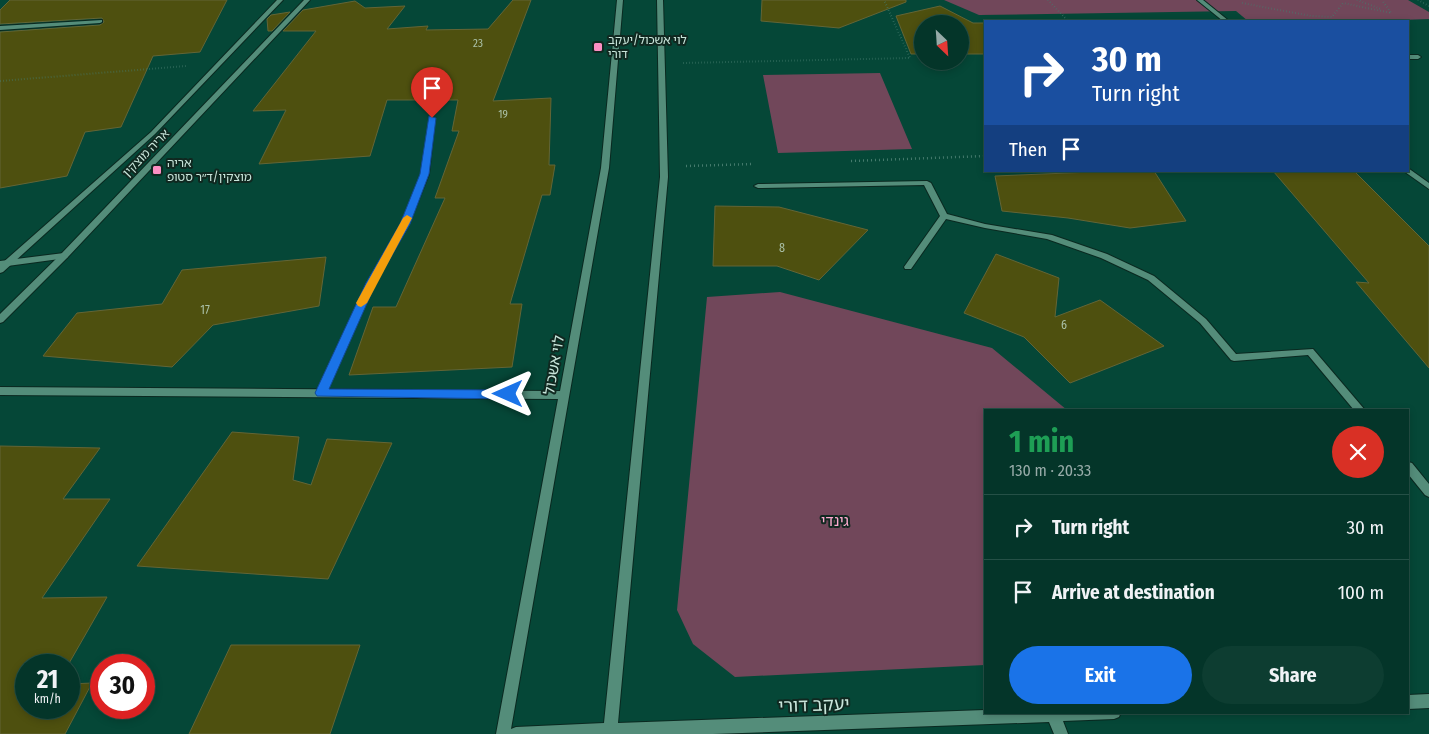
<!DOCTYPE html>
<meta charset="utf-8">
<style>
body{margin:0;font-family:"Fira Sans Condensed","Noto Sans Hebrew",sans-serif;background:#0d3d31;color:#f1f3f6;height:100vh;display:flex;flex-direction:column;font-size:19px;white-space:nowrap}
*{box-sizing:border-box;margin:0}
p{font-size:16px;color:#97aba8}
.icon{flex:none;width:28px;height:28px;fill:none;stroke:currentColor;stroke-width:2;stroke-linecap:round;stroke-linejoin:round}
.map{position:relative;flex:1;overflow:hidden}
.sheet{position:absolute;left:984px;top:409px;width:425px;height:305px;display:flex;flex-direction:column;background:#043529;border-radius:0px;box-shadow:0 2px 8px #0003,0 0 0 1px #255046}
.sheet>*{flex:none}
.top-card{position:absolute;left:984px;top:20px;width:425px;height:152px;border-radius:0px;box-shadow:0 2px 8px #0003,0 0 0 1px #255046;background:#1a4fa0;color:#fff;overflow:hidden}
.needle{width:32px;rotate:155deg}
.controls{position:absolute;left:914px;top:15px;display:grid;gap:10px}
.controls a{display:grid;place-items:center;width:55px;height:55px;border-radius:50%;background:#043529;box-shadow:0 2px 8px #0003,0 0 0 1px #255046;font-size:25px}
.speed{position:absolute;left:15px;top:654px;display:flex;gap:10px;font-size:25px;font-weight:700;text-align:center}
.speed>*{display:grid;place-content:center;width:65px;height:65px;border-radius:50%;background:#043529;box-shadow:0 2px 8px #0003,0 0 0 1px #255046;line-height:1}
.speed small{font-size:12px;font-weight:400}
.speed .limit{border:8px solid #d22;background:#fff;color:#111}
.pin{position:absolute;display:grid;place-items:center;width:42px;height:42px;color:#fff;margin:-51px -21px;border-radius:50% 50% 50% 0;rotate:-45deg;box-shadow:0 0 5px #0007}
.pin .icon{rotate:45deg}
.me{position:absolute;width:55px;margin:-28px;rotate:270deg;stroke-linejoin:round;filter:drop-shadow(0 0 4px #0008)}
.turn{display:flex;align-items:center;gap:18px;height:105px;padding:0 25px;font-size:22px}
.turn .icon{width:65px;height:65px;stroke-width:2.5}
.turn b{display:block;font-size:35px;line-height:42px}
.then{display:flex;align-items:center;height:48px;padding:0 25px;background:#0003;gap:10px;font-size:19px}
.round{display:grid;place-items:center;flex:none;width:52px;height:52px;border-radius:26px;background:#0d3d31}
.headline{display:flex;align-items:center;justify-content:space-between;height:85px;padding:0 25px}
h1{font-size:30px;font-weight:700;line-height:38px;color:#1e9e55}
.action{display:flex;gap:10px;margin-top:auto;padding:10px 25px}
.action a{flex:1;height:58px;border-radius:30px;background:#1a73e8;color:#fff;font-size:20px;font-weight:700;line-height:58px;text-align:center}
.action a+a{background:#0d3d31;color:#f1f3f6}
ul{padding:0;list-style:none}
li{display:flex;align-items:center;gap:15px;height:65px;padding:0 25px;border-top:1px solid #255046}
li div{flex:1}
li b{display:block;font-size:19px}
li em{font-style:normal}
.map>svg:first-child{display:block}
</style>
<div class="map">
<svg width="1429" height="734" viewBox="0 0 1429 734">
<rect width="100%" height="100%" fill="#054737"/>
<path fill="#71475a" d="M944,0H1408L1429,12V19L1371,21H1248L1236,11L979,15Z
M880,73L912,149L778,153L763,75Z
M780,292L992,348L1067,410H985V665L735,677L693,644L677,610L707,297Z"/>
<path fill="#4e500f" stroke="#636536" d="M10,0H227L200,52L153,56L121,127L85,132L67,176L0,188V32L100,25L104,22L102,18L0,24V10Z
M513,0H531L493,101L551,98L549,165H555L550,195H542L510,304H522L512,367L349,375L373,307H396L445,198H435L459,131H452L458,100H387L370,156L259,164L286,110L253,111L316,31H283L303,10L355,1L365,8L405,6L387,29L428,26L426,30L488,29Z
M762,0H906V2L839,28L761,21Z
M940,6L973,23H985V54H960V24H922V54H911L896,16Z
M290,12L272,31H268L267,19L271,15Z
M1117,171H1154L1186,221L1130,228L1068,218L1002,211L995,176Z
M1273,171H1354L1429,246V368L1356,282L1369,283Z
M715,206L779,207L868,230L819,280L777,266H713Z
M996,254L1059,278L1055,317L1100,300L1164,346L1070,383L1024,337L964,313Z
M326,257L319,306L213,325L172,367L43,356L77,313L162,304L182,270Z
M232,432L299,437L293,480L311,485L327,439L392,443L328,579L137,566Z
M0,446L100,448L63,499H110L42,598L107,597L68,665H26V708H69V684L92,683L65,734H0Z
M231,645H360L330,734H189Z"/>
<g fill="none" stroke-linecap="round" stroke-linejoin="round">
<g stroke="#0a2920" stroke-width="2">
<path id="service" d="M102,20V22L100,23L0,30V26Z
M430,117L435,118L429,174L409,224L375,283L326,393L325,396H317L316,393L367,283L401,224L421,174Z
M927,181L931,183L947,214L985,224L1052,235L1107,254L1154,276L1206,319L1236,354L1313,349L1365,410H1354L1308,355L1234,361L1231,360L1200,323L1148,280L1101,258L1047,239L985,228L946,219L911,269H905L904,267L940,216L924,185L758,188L754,186L758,184Z
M1408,462L1412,463L1429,484V497L1425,495L1408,474Z"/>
</g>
<g stroke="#0a2920" stroke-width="2">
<path id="minor" d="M617,0H623L609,168L511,729L516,727L604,723L660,177L657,0H663L668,177L618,723L985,710V712H1121L1119,717L1114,719L1063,721L1068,734H1054L1049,722L713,734H496L558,399L0,395V387L560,391L601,168Z
M1197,0H1203L1229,21H1223Z
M1408,55H1418L1421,57L1418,59H1408Z
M1408,168L1429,183V189L1405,172L1408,171Z
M64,253L68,256L67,258L0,267V261Z
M1429,694V708L1408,709V695Z"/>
</g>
<g stroke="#0a2920" stroke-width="2">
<path id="tertiary" d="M277,0H283L155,134L3,272L0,273V265L151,132Z
M304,0H310L67,258L3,322L0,323V314L61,254Z"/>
</g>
<path stroke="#457b6d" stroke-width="2" stroke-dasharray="0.5 2.5" stroke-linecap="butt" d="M1048,0L1068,21
M1357,0L1381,9
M1418,0L1429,6
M1242,3L1311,16L1332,17L1343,3L1391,13L1382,0
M683,63L910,58L884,0
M0,81L187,66"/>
<path stroke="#457b6d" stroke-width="2.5" stroke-dasharray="1 3" stroke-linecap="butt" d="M851,161L985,156
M686,166L754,164"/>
<use href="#service" fill="#548d7a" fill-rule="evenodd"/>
<use href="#minor" fill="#548d7a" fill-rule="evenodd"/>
<use href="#tertiary" fill="#548d7a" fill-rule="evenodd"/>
</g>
<path fill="#1a73e8" stroke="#114b97" d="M429,116L436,118L429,174L410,224L376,283L329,389L508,390L514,394L508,399L317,396L315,393L366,283L400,224L420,174Z"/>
<path fill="#f59e0b" d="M407,215L412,218L367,303L361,307L358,306L356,303L403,218Z"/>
<g fill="#fc8fc3" stroke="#102820" stroke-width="2">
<rect x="593" y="42" width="10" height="10" rx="2.5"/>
<rect x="152" y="165" width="10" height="10" rx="2.5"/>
</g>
<g text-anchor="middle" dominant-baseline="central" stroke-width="4" stroke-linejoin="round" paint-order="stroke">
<g font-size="11" fill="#aac0a7">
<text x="478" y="43">23</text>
<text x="503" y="114">19</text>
</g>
<g font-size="12" fill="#c8e5da" stroke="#102820" text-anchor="start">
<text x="608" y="40">לוי אשכול/יעקב<tspan x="608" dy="14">דורי</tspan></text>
<text x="167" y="163">אריה<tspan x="167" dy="14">מוצקין/ד״ר סטופ</tspan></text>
</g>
<g font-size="12" fill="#c8e5da" stroke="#102820">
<text transform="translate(146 153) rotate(-46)">אריה מוצקין</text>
</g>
<g font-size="12" fill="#aac0a7">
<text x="782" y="248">8</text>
<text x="205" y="310">17</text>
<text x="1064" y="325">6</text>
</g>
<g font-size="15" fill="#c8e5da" stroke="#102820">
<text transform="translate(554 365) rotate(-80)">לוי אשכול</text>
</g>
<g font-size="15" fill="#fcaacf" stroke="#102820">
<text x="835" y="521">גינדי</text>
</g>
<g font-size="18" fill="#c8e5da" stroke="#102820">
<text transform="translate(814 705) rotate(-2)">יעקב דורי</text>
</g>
</g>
</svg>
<div class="controls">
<a><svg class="needle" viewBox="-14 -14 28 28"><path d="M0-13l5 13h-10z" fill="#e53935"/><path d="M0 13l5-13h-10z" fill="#97aba8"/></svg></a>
</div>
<div class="speed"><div>21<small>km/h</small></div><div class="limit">30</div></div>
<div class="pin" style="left:432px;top:118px;background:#d93025"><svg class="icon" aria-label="arrive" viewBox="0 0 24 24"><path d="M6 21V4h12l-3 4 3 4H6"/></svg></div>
<svg class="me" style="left:508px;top:394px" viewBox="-20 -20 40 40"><path d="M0-17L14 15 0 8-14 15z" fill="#1a73e8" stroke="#fff" stroke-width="4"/></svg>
<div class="top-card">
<div class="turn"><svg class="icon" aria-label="right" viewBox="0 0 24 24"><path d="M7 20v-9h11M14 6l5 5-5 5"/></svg><div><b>30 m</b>Turn right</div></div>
<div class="then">Then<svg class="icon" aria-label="arrive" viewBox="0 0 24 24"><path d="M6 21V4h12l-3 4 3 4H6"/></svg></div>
</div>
<section class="sheet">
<div class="headline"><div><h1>1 min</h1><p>130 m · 20:33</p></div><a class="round" style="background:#d93025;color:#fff"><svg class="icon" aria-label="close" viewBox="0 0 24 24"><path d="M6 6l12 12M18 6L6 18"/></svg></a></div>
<ul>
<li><svg class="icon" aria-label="right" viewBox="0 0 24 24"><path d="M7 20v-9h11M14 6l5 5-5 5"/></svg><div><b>Turn right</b></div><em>30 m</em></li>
<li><svg class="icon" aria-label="arrive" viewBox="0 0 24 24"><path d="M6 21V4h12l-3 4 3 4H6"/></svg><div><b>Arrive at destination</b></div><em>100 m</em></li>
</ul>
<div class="action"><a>Exit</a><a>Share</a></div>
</section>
</div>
